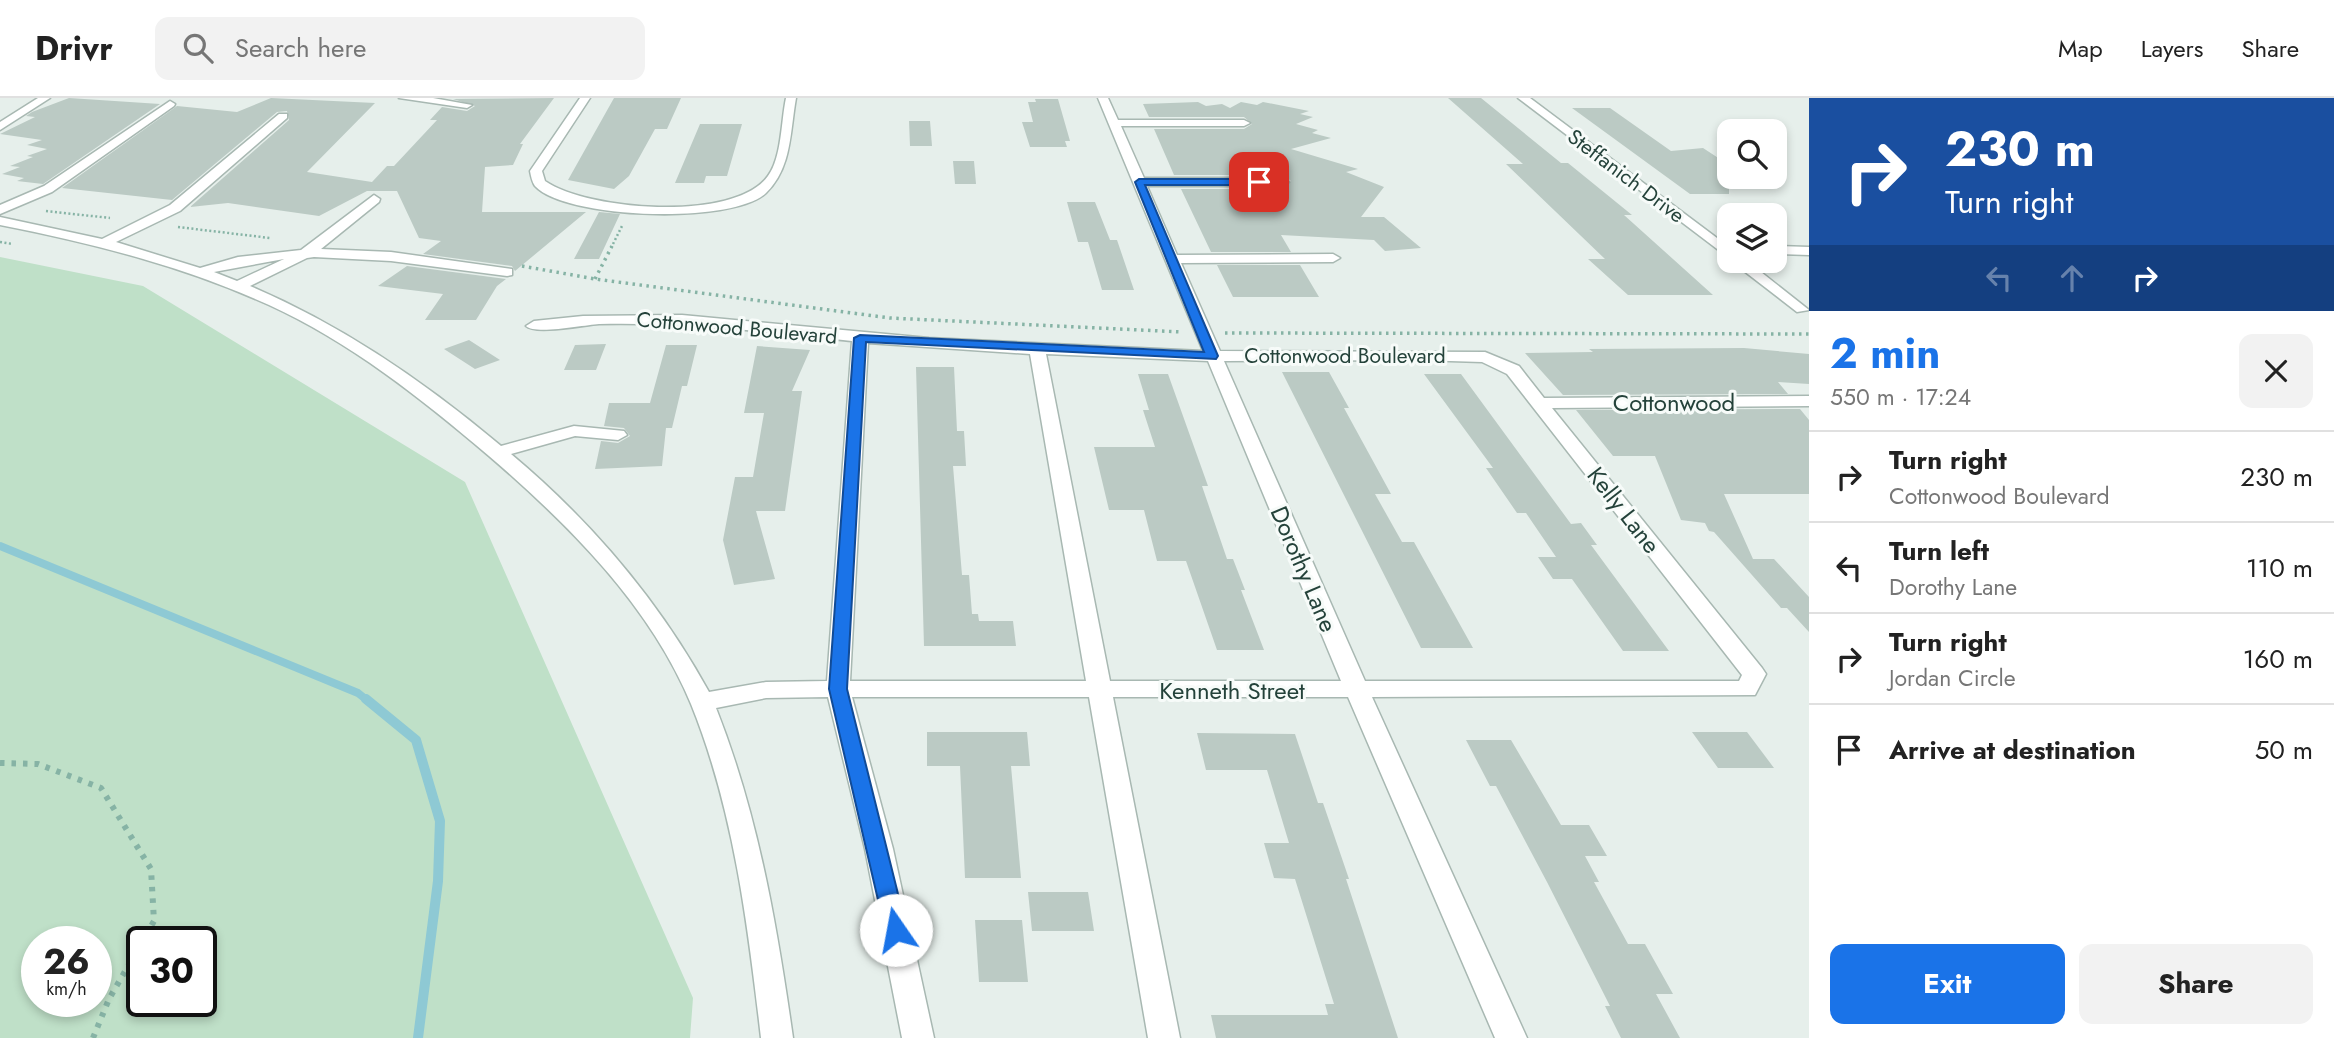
<!DOCTYPE html>
<meta charset="utf-8">
<style>
body{margin:0;font-family:Jost,sans-serif;background:#f2f2f2;color:#222;height:100vh;display:flex;flex-direction:column;font-size:26px;white-space:nowrap}
*{box-sizing:border-box;margin:0}
p{font-size:23px;color:#767676}
.icon{flex:none;width:38px;height:38px;fill:none;stroke:currentColor;stroke-width:2;stroke-linecap:round;stroke-linejoin:round}
.map{position:relative;flex:1;overflow:hidden}
.panel{display:flex;flex-direction:column;background:#fff;width:525px}
.panel>*{flex:none}
.top-card{background:#1a4fa0;color:#fff;overflow:hidden}
.controls{position:absolute;left:1717px;top:21px;display:grid;gap:14px}
.controls a{display:grid;place-items:center;width:70px;height:70px;border-radius:14px;background:#fff;box-shadow:0 4px 10px #0003;font-size:35px}
.speed{position:absolute;left:21px;top:828px;display:flex;gap:14px;font-size:35px;font-weight:700;text-align:center}
.speed>*{display:grid;place-content:center;width:91px;height:91px;border-radius:50%;background:#fff;box-shadow:0 4px 10px #0003;line-height:1}
.speed small{font-size:18px;font-weight:400}
.speed .limit{border:4px solid #111;border-radius:10px;background:#fff;color:#111}
.pin{position:absolute;display:grid;place-items:center;width:60px;height:60px;color:#fff;margin:-30px;border-radius:14px;box-shadow:0 4px 10px #0006}
.me{position:absolute;width:77px;margin:-38px;rotate:348deg;stroke-linejoin:round;filter:drop-shadow(0 0 5px #0008)}
.turn{display:flex;align-items:center;gap:24px;height:147px;padding:0 21px;font-size:32px}
.turn .icon{width:91px;height:91px;stroke-width:2.5}
.turn b{display:block;font-size:49px;line-height:60px}
.lanes{display:flex;align-items:center;height:66px;padding:0 21px;background:#0003;justify-content:center;gap:35px;direction:ltr}
.lanes .off{opacity:.35}
.round{display:grid;place-items:center;flex:none;width:74px;height:74px;border-radius:14px;background:#f2f2f2}
.headline{display:flex;align-items:center;justify-content:space-between;height:119px;padding:0 21px}
h1{font-size:42px;font-weight:700;line-height:52px;color:#1a73e8}
.button{display:flex;gap:14px;margin-top:auto;padding:14px 21px}
.button a{flex:1;height:80px;border-radius:14px;background:#1a73e8;color:#fff;font-size:28px;font-weight:700;line-height:80px;text-align:center}
.button a+a{background:#f2f2f2;color:#222}
ul{padding:0;list-style:none}
li{display:flex;align-items:center;gap:21px;height:91px;padding:0 21px;border-top:2px solid #e0e0e0}
li div{flex:1}
li b{display:block;font-size:26px}
li em{font-style:normal}
header{display:flex;align-items:center;gap:42px;box-sizing:border-box;height:98px;padding:0 35px;background:#fff;border-bottom:2px solid #e0e0e0}
header strong{font-size:33px}
nav{display:flex;gap:38px;margin-inline-start:auto;font-size:24px}
.search{width:490px;height:63px;background:#f2f2f2;display:flex;align-items:center;gap:18px;box-sizing:border-box;padding:0 24px;border-radius:14px;color:#767676;font-size:26px}
main{display:flex;flex:1;min-height:0}
.map>svg:first-child{display:block}
</style>
<header>
<strong>Drivr</strong>
<div class="search"><svg class="icon" aria-label="search" viewBox="0 0 24 24"><circle cx="10" cy="10" r="6"/><path d="M15 15l6 6"/></svg>Search here</div>
<nav><a>Map</a><a>Layers</a><a>Share</a></nav>
</header>
<main>
<div class="map">
<svg width="1809" height="940" viewBox="0 0 1809 940">
<rect width="100%" height="100%" fill="#e6efeb"/>
<path fill="#bfe0c8" fill-rule="evenodd" d="M0,159L143,188L465,384L693,900L690,940H0ZM37,844H96V903H37ZM142,844H201V903H142Z"/>
<g fill="none" stroke-linecap="round" stroke-linejoin="round">
<path stroke="#8ec9d4" stroke-width="8" d="M0,448L358,595L368,603"/>
<path stroke="#8ec9d4" stroke-width="10" d="M366,601L416,642L440,723L438,783L418,940"/>
</g>
<path fill="#bbcac4" d="M69,0L160,6L43,86L17,83L24,80L2,76L20,69L10,68L33,59L27,58L47,51L27,47L42,42L0,36L35,19L26,18L32,14Z
M271,0L375,5L307,74L372,84L387,68H394L437,22H430L442,9L467,13L475,8L453,1L554,0L520,46H523L513,67L485,69L482,114H586L515,173L512,168L423,156L441,143L419,140L397,93H367L319,118L228,105L190,109L289,22L287,13L277,14L172,102L62,90L177,8L237,14Z
M614,0H681L667,31H655L629,78L614,91L568,82Z
M1448,0H1481L1561,65H1568L1632,117H1624L1713,197H1628L1588,161H1605L1506,66H1523Z
M1035,1H1058L1070,43H1065L1067,49H1030L1022,24H1033L1028,4H1036Z
M1198,4L1206,8L1222,6L1230,10L1241,4L1257,7L1263,4L1309,13L1300,16L1313,19L1296,26L1318,32L1312,35L1331,40L1291,51L1358,71L1346,74L1384,89L1361,119H1384L1421,150L1385,153L1374,142L1281,137L1291,154H1211L1181,91H1283L1291,83L1283,77H1174L1154,31H1244L1252,26L1244,19H1149L1143,6Z
M1572,10H1610L1671,53L1703,50L1729,67V96H1690Z
M909,23H930L932,48H910Z
M700,26H742L727,78H706L704,85H675Z
M953,63H974L976,86H955Z
M1067,104H1095L1110,142H1117L1134,192H1102L1088,144H1078Z
M599,114L620,116L599,161H574Z
M1217,167H1300L1319,199H1233Z
M407,168L506,181L497,188L476,222H425L443,196L378,188Z
M469,242L500,262L475,271L444,251Z
M606,246L596,272H564L575,247Z
M666,247H697L687,288H682L672,330H666L662,368L595,371L601,343L618,345L630,338L624,330L604,328L609,305H650Z
M757,248L810,252L792,293H802L785,413H756L775,481L734,487L723,442L735,379H753L764,315H744Z
M1744,250L1809,256V286L1778,284L1788,296L1563,297L1525,255L1593,254L1589,251Z
M916,269H954L957,333H964L966,368H953L962,477H969L972,516H978L979,523H1013L1016,548H924Z
M1282,274H1329L1349,310H1344L1391,396H1375L1402,444H1414L1473,550H1421Z
M1138,276H1168L1208,388H1202L1227,461H1233L1245,492H1241L1264,552H1217L1186,463H1157L1144,412H1109L1094,349H1155L1143,312H1149Z
M1424,276H1461L1571,426L1581,425L1597,447H1591L1669,553H1623L1572,481H1553L1538,459H1556L1526,415H1517L1486,370H1493Z
M1800,311L1809,322V396H1724L1753,461H1774L1809,499V534L1787,510H1781L1714,434L1709,433L1705,425L1681,422L1655,358H1613L1576,312Z
M927,634H1027L1030,668H1011L1021,780H965L960,668H927Z
M1692,634H1747L1774,670H1718Z
M1197,635L1295,636L1318,705H1323L1349,781H1346L1398,940H1216L1211,917H1328L1325,906H1334L1295,781L1274,780L1264,745H1289L1267,672H1206Z
M1466,642H1511L1561,727H1589L1607,758H1585L1599,784H1594L1628,846H1645L1673,896H1656L1680,940H1621L1605,908H1610L1547,784L1496,688H1490Z
M1028,794H1088L1094,833H1032Z
M975,822H1022L1028,884H979Z"/>
<g fill="none" stroke-linecap="round" stroke-linejoin="round">
<g stroke="#a8b8b2" stroke-width="3">
<path id="minor" d="M38,0H50L0,32V24Z
M399,0H433L472,7L467,10Z
M580,0H590L542,73L545,83C586,112 734,125 768,78C782,59 781,23 786,0H796C790,33 792,70 766,95C732,127 565,121 535,88C532,84 531,78 530,73Z
M1098,0H1108L1118,22H1244L1250,25L1244,28H1121L1144,80H1283L1289,84L1283,88H1147L1177,157L1333,156L1340,160L1333,164L1181,165L1220,253L1485,254L1519,268L1544,300L1809,298V308L1552,310L1762,570L1766,576L1755,597L1372,599L1527,940H1495L1348,599H1113L1180,940H1148L1089,599H852L893,751L934,940H902L865,751L828,599L766,600L716,610C758,716 777,827 793,940H761C748,828 734,712 691,606C650,507 568,426 489,358C422,301 350,244 269,207C183,168 92,145 0,127V119L102,141L170,107L279,16H287V20L180,113L116,144L200,170L238,159L301,152L374,97L380,101L379,104L321,151L391,154L512,171V177L507,178L391,163L314,159L307,160L250,188C342,227 425,284 501,348L574,328L624,333L627,337L618,342L575,338L511,356C591,423 659,503 709,594L766,584L827,583L852,243C768,234 684,224 599,226C584,227 535,237 526,228L534,223L583,218L682,217L929,240L1203,253ZM284,161L237,183L214,174ZM868,245L1030,256L1086,583H850ZM1046,256L1208,263L1341,583H1110ZM1418,262L1482,264L1507,276L1742,577L1739,583H1365L1224,263Z
M1518,0H1530L1729,149V160Z
M170,3L175,6L174,8L52,94L0,116V107L44,88Z
M1774,148L1809,149V157L1774,156Z
M1731,163H1747L1809,212L1797,214Z"/>
</g>
<path stroke="#86b3a5" stroke-width="2.5" stroke-dasharray="2 2.5" stroke-linecap="butt" d="M46,113L110,120
M178,129L270,140
M0,144L13,146
M611,150L623,126"/>
<path stroke="#86b3a5" stroke-width="3.5" stroke-dasharray="2.5 4.5" stroke-linecap="butt" d="M522,168L595,181L890,220L1182,234
M595,181L612,148
M1225,235L1809,236"/>
<path stroke="#86b3a5" stroke-width="6" stroke-dasharray="4.5 7" stroke-linecap="butt" d="M0,665L38,666L101,690L151,771L154,823L142,844
M93,940L109,901L142,844"/>
<use href="#minor" fill="#fff" fill-rule="evenodd"/>
</g>
<path fill="#1a73e8" stroke="#114b97" stroke-width="2" d="M1139,81H1259L1264,84L1259,87H1145L1218,258L1216,261L866,244L847,591L907,832L903,838L896,841L888,838L885,832L829,591L854,240L860,237L1204,254L1135,84Z"/>
<g text-anchor="middle" dominant-baseline="central" stroke-width="6" stroke-linejoin="round" paint-order="stroke">
<g font-size="21" fill="#24423a" stroke="#f7fbf9">
<text transform="translate(1626 78) rotate(37)">Steffanich Drive</text>
<text transform="translate(737 230) rotate(5)">Cottonwood Boulevard</text>
<text x="1345" y="258">Cottonwood Boulevard</text>
</g>
<g font-size="24" fill="#24423a" stroke="#f7fbf9">
<text x="1674" y="304">Cottonwood</text>
<text transform="translate(1624 412) rotate(52)">Kelly Lane</text>
<text transform="translate(1304 471) rotate(67)">Dorothy Lane</text>
<text x="1232" y="592">Kenneth Street</text>
</g>
</g>
</svg>
<div class="controls">
<a><svg class="icon" aria-label="search" viewBox="0 0 24 24"><circle cx="10" cy="10" r="6"/><path d="M15 15l6 6"/></svg></a>
<a><svg class="icon" aria-label="layers" viewBox="0 0 24 24"><path d="M12 4l9 5-9 5-9-5zM3 14l9 5 9-5"/></svg></a>
</div>
<div class="speed"><div>26<small>km/h</small></div><div class="limit">30</div></div>
<div class="pin" style="left:1259px;top:84px;background:#d93025"><svg class="icon" aria-label="arrive" viewBox="0 0 24 24"><path d="M6 21V4h12l-3 4 3 4H6"/></svg></div>
<svg class="me" style="left:896px;top:832px" viewBox="-20 -20 40 40"><circle r="19" fill="#fff"/><path d="M0-13L10 11 0 6-10 11z" fill="#1a73e8"/></svg>
</div>
<section class="panel">
<div class="top-card">
<div class="turn"><svg class="icon" aria-label="right" viewBox="0 0 24 24"><path d="M7 20v-9h11M14 6l5 5-5 5"/></svg><div><b>230 m</b>Turn right</div></div>
<div class="lanes"><svg class="icon off" aria-label="left" viewBox="0 0 24 24"><path d="M17 20v-9H6M10 6l-5 5 5 5"/></svg><svg class="icon off" aria-label="ahead" viewBox="0 0 24 24"><path d="M12 20V5M6 11l6-6 6 6"/></svg><svg class="icon" aria-label="right" viewBox="0 0 24 24"><path d="M7 20v-9h11M14 6l5 5-5 5"/></svg></div>
</div>
<div class="headline"><div><h1>2 min</h1><p>550 m · 17:24</p></div><a class="round"><svg class="icon" aria-label="close" viewBox="0 0 24 24"><path d="M6 6l12 12M18 6L6 18"/></svg></a></div>
<ul>
<li><svg class="icon" aria-label="right" viewBox="0 0 24 24"><path d="M7 20v-9h11M14 6l5 5-5 5"/></svg><div><b>Turn right</b><p>Cottonwood Boulevard</p></div><em>230 m</em></li>
<li><svg class="icon" aria-label="left" viewBox="0 0 24 24"><path d="M17 20v-9H6M10 6l-5 5 5 5"/></svg><div><b>Turn left</b><p>Dorothy Lane</p></div><em>110 m</em></li>
<li><svg class="icon" aria-label="right" viewBox="0 0 24 24"><path d="M7 20v-9h11M14 6l5 5-5 5"/></svg><div><b>Turn right</b><p>Jordan Circle</p></div><em>160 m</em></li>
<li><svg class="icon" aria-label="arrive" viewBox="0 0 24 24"><path d="M6 21V4h12l-3 4 3 4H6"/></svg><div><b>Arrive at destination</b></div><em>50 m</em></li>
</ul>
<div class="button"><a>Exit</a><a>Share</a></div>
</section>
</main>
